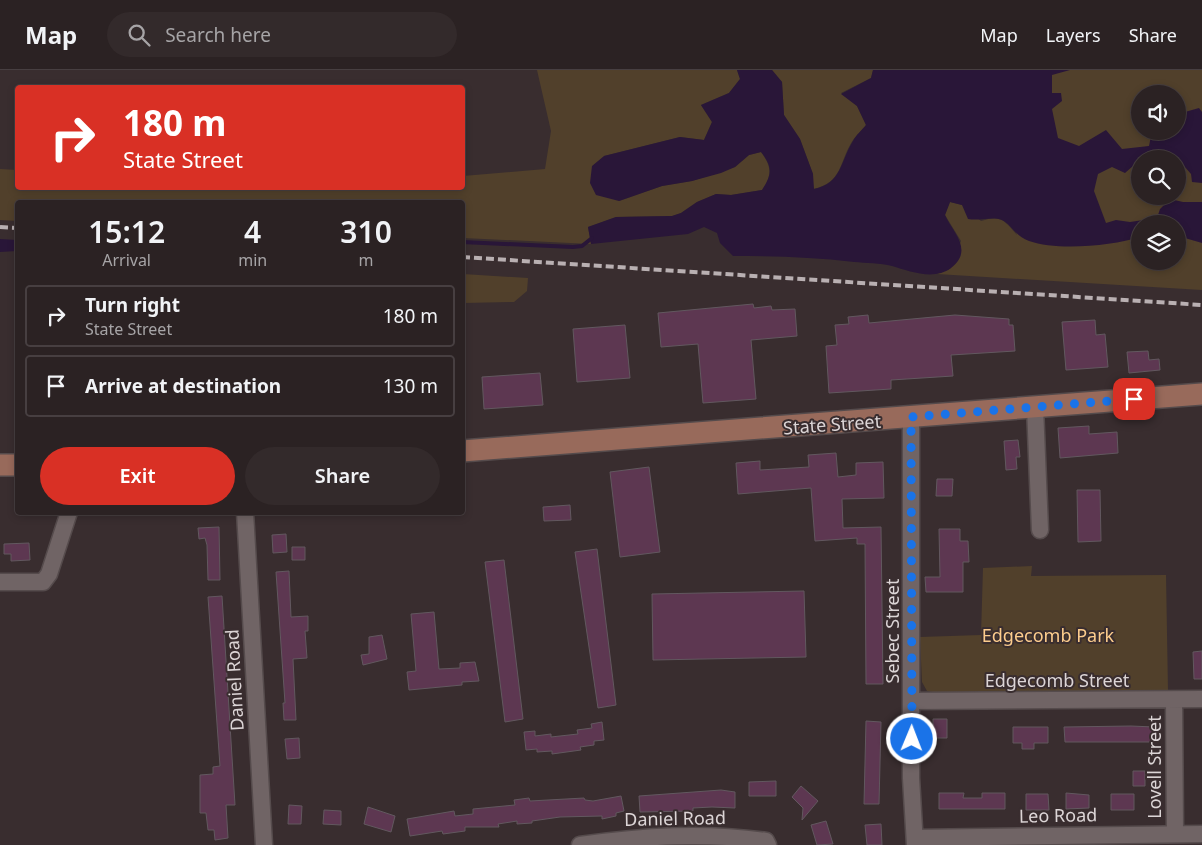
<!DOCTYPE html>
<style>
body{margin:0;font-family:"Noto Sans",sans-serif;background:#332a2b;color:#f1f3f6;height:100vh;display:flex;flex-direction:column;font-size:19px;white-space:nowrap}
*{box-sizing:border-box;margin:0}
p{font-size:16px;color:#a6a4a6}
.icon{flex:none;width:28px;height:28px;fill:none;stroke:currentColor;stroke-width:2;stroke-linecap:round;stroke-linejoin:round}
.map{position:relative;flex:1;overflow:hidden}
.details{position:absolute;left:15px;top:130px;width:450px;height:315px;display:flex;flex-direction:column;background:#2b2223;border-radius:5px;box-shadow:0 2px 8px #0003,0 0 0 1px #473f41}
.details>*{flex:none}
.guide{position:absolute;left:15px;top:15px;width:450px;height:105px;border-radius:5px;box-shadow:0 2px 8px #0003,0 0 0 1px #473f41;background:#d93025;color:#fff;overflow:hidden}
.controls{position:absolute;left:1131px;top:15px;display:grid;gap:10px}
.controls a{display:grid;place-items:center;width:55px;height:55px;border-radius:50%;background:#2b2223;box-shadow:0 2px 8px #0003,0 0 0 1px #473f41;font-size:25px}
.pin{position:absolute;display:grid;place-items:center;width:42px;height:42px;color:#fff;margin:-21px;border-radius:10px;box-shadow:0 2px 8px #0006}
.me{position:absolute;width:55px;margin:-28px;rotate:1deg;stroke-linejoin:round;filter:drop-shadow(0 0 4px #0008)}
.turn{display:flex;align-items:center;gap:18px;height:105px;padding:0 25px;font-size:22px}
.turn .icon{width:65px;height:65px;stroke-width:2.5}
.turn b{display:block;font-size:35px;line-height:42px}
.eta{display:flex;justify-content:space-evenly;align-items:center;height:85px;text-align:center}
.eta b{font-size:30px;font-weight:600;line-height:35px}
.primary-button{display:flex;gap:10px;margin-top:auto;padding:10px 25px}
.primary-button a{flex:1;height:58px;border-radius:30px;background:#d93025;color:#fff;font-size:20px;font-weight:600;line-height:58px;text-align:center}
.primary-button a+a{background:#332a2b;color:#f1f3f6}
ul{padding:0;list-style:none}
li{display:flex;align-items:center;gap:15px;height:62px;margin:0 10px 8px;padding:0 15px;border:2px solid #473f41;border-radius:5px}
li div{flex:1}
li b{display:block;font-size:19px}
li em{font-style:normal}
header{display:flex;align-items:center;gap:30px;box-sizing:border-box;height:70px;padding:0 25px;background:#2b2223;border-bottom:1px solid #473f41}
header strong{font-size:24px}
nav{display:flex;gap:28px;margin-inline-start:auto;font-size:18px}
.search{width:350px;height:45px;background:#332a2b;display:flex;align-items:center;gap:12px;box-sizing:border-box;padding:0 18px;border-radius:28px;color:#a6a4a6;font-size:19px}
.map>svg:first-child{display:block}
</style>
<header>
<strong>Map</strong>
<div class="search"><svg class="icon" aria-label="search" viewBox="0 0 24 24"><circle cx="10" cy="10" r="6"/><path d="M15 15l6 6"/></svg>Search here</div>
<nav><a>Map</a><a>Layers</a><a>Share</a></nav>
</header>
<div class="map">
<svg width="1202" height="775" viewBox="0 0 1202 775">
<rect width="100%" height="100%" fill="#392d2f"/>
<path fill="#51402b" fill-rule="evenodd" d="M537,0H737L740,9L729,23L701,35L712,52L704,70L680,67L604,86L619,131L662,116L692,111L735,97L749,85L761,82C772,97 772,105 762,120L731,125L716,124L697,132L681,143L672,146L616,147L588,157L591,174L463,168L462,132H18L17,151L0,150V99L17,100L18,118H462L463,106L545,99L551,61Z
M772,0H873L871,8L841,23L857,36L866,55C862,60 857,65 853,70C839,91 843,113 813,119V104L800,69L784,45L782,12Z
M966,0H1202V220L937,204L951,198L961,171L945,145L950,132L962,135L981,151C1001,145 1004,150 1017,165ZM1140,24H1178V61H1140ZM1140,89H1178V126H1140ZM1140,154H1178V191H1140Z
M463,204L528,208L527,221L514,232L463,233Z
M1032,496L1031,506L1166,505L1168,621L950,625L927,621L922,612L920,567L981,565L983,498Z"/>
<path fill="#291638" d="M737,0H772L782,12L784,45L800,69L813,104L814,119C842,113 840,92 853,71C856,65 862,60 866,55L857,36L841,24L871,8L873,0H1070L1052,5V23H1061L1062,31L1052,39L1058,68L1079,76L1106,60L1122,79L1149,76L1152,61H1178V44L1199,38L1202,42V113L1192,112L1191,104L1184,96L1178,95V89H1140V95L1133,96L1125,103L1112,97L1098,104L1094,121L1106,153L1116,150L1130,152L1157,148L1160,139L1170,129L1183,132H1202V173L1178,166V154H1140V167C1112,176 1057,181 1029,171C1015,166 1011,154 1002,150C992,146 981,151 968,149L962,135L950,132L945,145C953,163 974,180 951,198C934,211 909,201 892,196C880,193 866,193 854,192C813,187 774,186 733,186L720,173L717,163L704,157L688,164L591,174L588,157L616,147L672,146L681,143L697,132L716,124L731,125L762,120C772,105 773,97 761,82L749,85L735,97L721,103L692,111L662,116L619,131L596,125L590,113L592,96L604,86L680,67L704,70L712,52L701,35L729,23L740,9Z
M0,169L17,170V181L0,182Z"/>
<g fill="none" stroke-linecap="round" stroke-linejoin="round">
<path stroke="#291638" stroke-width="4" d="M462,172L573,177L582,176L592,168"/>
</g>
<path fill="#5d3751" stroke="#62585f" d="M753,234L754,238L771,236L772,240L795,239L797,266L751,270L756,329L703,333L698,274L661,277L658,243Z
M868,245L869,253L955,245L1009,249V255H1013L1015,281L951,285L953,306L891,310V319L829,323L826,276L837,275L835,255L849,254L848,247Z
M1095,250L1096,265L1105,264L1108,297L1066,300L1062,252Z
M625,255L630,308L577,312L573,259Z
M1148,281L1149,290L1159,289L1160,300L1129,303L1127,282Z
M540,303L543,335L484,339L482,307Z
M1089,356V364L1117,362L1118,383L1060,388L1058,358Z
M1018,370L1020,387H1016L1017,399L1006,400L1004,371Z
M836,383L838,407L856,405V393L883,392L884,428L842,429L843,458L881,457L883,614H866L865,474H857V468L815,471L811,418L738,424L736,393L760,391V400L809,397L808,385Z
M649,397L660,482L620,487L610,402Z
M937,409H953L952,426H936Z
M1077,420H1100L1101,471L1078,472Z
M570,435L571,450L544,451L543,437Z
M219,457L220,510H208L207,475L205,468L199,469L198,458Z
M939,459H960V471H968L969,492H963V522H926L925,507H940Z
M286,464L287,482L273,483L272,465Z
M29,473L30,490L11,491V484H4V474Z
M292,477H305V490H292Z
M597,479L616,635L598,638L575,482Z
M504,490L523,649L505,652L485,492Z
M289,501L291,547L308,546V561H305L307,588L293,589L296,650H284L283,633H285L276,502Z
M804,521L806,587L653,590L652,524Z
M222,526L235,735H226L228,768L215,770L214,760H208L206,743H200V705L213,704V697L220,696L208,527Z
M434,542L439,599L460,598V593L475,592L479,611L462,612V615L409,620L407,602L416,601L411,544Z
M382,565L387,589L363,595L361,585L369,584V567Z
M1202,581V609H1194L1193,582Z
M933,649H947V668H933Z
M866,651L881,652L879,734H864Z
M602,652L604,670L594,671V675L580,677L581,680L552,684V681L537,682V679L526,680L524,662L535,661V666L551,664V667L578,664L577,660L592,658L591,654Z
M1131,656L1154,657L1153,672H1065L1064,657Z
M1013,657H1048V673H1034V679H1022V673H1013Z
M299,668L300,688L287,689L285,669Z
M1133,701H1145V716H1133Z
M776,711V726H749V712Z
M801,716L818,731L802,750L803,738L792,727Z
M721,720L735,722V738L712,737L693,738V741L640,742L639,726Z
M939,723H964L963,728H982V723H1005V739H939Z
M1066,723L1089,725V738L1066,739Z
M1026,724H1048L1049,740H1026Z
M1111,724H1134V740H1111Z
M621,726L624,741L616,743V746L602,749V746L560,747L532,751V753L517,754V751L498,754L499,757H465V761L443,764L442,761L410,766L407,749L454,741L455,746L473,744V739L515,735L514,730L529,728L530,731L584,728L585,730L593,731Z
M289,735L302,736L301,754H288Z
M368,737L395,746L391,762L364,754Z
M324,740L341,741V755L323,754Z
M826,751L833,774L817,775L811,755Z
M881,754L882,775H867L865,755Z"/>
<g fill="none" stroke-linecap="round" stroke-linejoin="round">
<g stroke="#554b4c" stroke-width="19">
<path id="minor" d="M1035,337L1040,460
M911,347V708L915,775
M245,442L264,775
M0,512H43L49,504L69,442
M1174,630L1175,763
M913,631L1202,629
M915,768L1202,764
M580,775C643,766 704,762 766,771L768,775"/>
</g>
<g stroke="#554b4c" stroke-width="24">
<path id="major" d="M462,381L1202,324
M0,395H18"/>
</g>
<use href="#minor" stroke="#706465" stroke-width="16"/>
<use href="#major" stroke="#986a5b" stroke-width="21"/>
<path stroke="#b9b0b2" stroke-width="4" stroke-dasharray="8 4" stroke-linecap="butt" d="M0,157L18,158
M462,187L1202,235"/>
</g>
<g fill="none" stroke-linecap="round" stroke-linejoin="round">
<path stroke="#1a73e8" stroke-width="9" stroke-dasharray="0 16.2" d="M912,669L911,347L1134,329"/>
</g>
<g text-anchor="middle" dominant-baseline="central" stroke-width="4" stroke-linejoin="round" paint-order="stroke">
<g font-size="18" fill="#dcd5d6" stroke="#392d2f">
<text transform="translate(832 354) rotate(-4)">State Street</text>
<text transform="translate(892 561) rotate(-90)">Sebec Street</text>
<text transform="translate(234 610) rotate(-93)">Daniel Road</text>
<text x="1057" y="610">Edgecomb Street</text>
<text transform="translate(1154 697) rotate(-90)">Lovell Street</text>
<text transform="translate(1058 745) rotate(-1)">Leo Road</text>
<text transform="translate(675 748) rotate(-1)">Daniel Road</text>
</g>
<g font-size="18" fill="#fccc8d" stroke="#392d2f">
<text x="1048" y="565">Edgecomb Park</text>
</g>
</g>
</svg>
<div class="controls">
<a><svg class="icon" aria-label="sound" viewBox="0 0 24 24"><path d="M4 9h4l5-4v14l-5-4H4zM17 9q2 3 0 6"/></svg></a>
<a><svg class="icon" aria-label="search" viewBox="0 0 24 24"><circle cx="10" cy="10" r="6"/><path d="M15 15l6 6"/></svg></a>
<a><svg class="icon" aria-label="layers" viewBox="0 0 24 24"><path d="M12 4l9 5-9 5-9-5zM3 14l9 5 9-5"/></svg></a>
</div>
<div class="pin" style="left:1134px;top:329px;background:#d93025"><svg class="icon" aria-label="arrive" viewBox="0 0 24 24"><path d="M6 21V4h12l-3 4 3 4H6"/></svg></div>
<svg class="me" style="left:912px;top:669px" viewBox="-20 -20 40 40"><circle r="17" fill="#1a73e8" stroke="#fff" stroke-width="3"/><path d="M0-11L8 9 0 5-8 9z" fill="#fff"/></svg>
<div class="guide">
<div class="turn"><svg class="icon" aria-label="right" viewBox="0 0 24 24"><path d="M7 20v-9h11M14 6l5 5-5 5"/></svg><div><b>180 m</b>State Street</div></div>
</div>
<section class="details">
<div class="eta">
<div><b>15:12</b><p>Arrival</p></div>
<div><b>4</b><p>min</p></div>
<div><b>310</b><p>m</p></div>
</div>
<ul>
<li><svg class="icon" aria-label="right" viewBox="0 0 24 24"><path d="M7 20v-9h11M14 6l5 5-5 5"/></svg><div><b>Turn right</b><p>State Street</p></div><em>180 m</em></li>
<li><svg class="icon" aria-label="arrive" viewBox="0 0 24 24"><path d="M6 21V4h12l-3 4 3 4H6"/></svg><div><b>Arrive at destination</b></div><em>130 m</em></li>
</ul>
<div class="primary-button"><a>Exit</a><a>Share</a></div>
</section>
</div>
